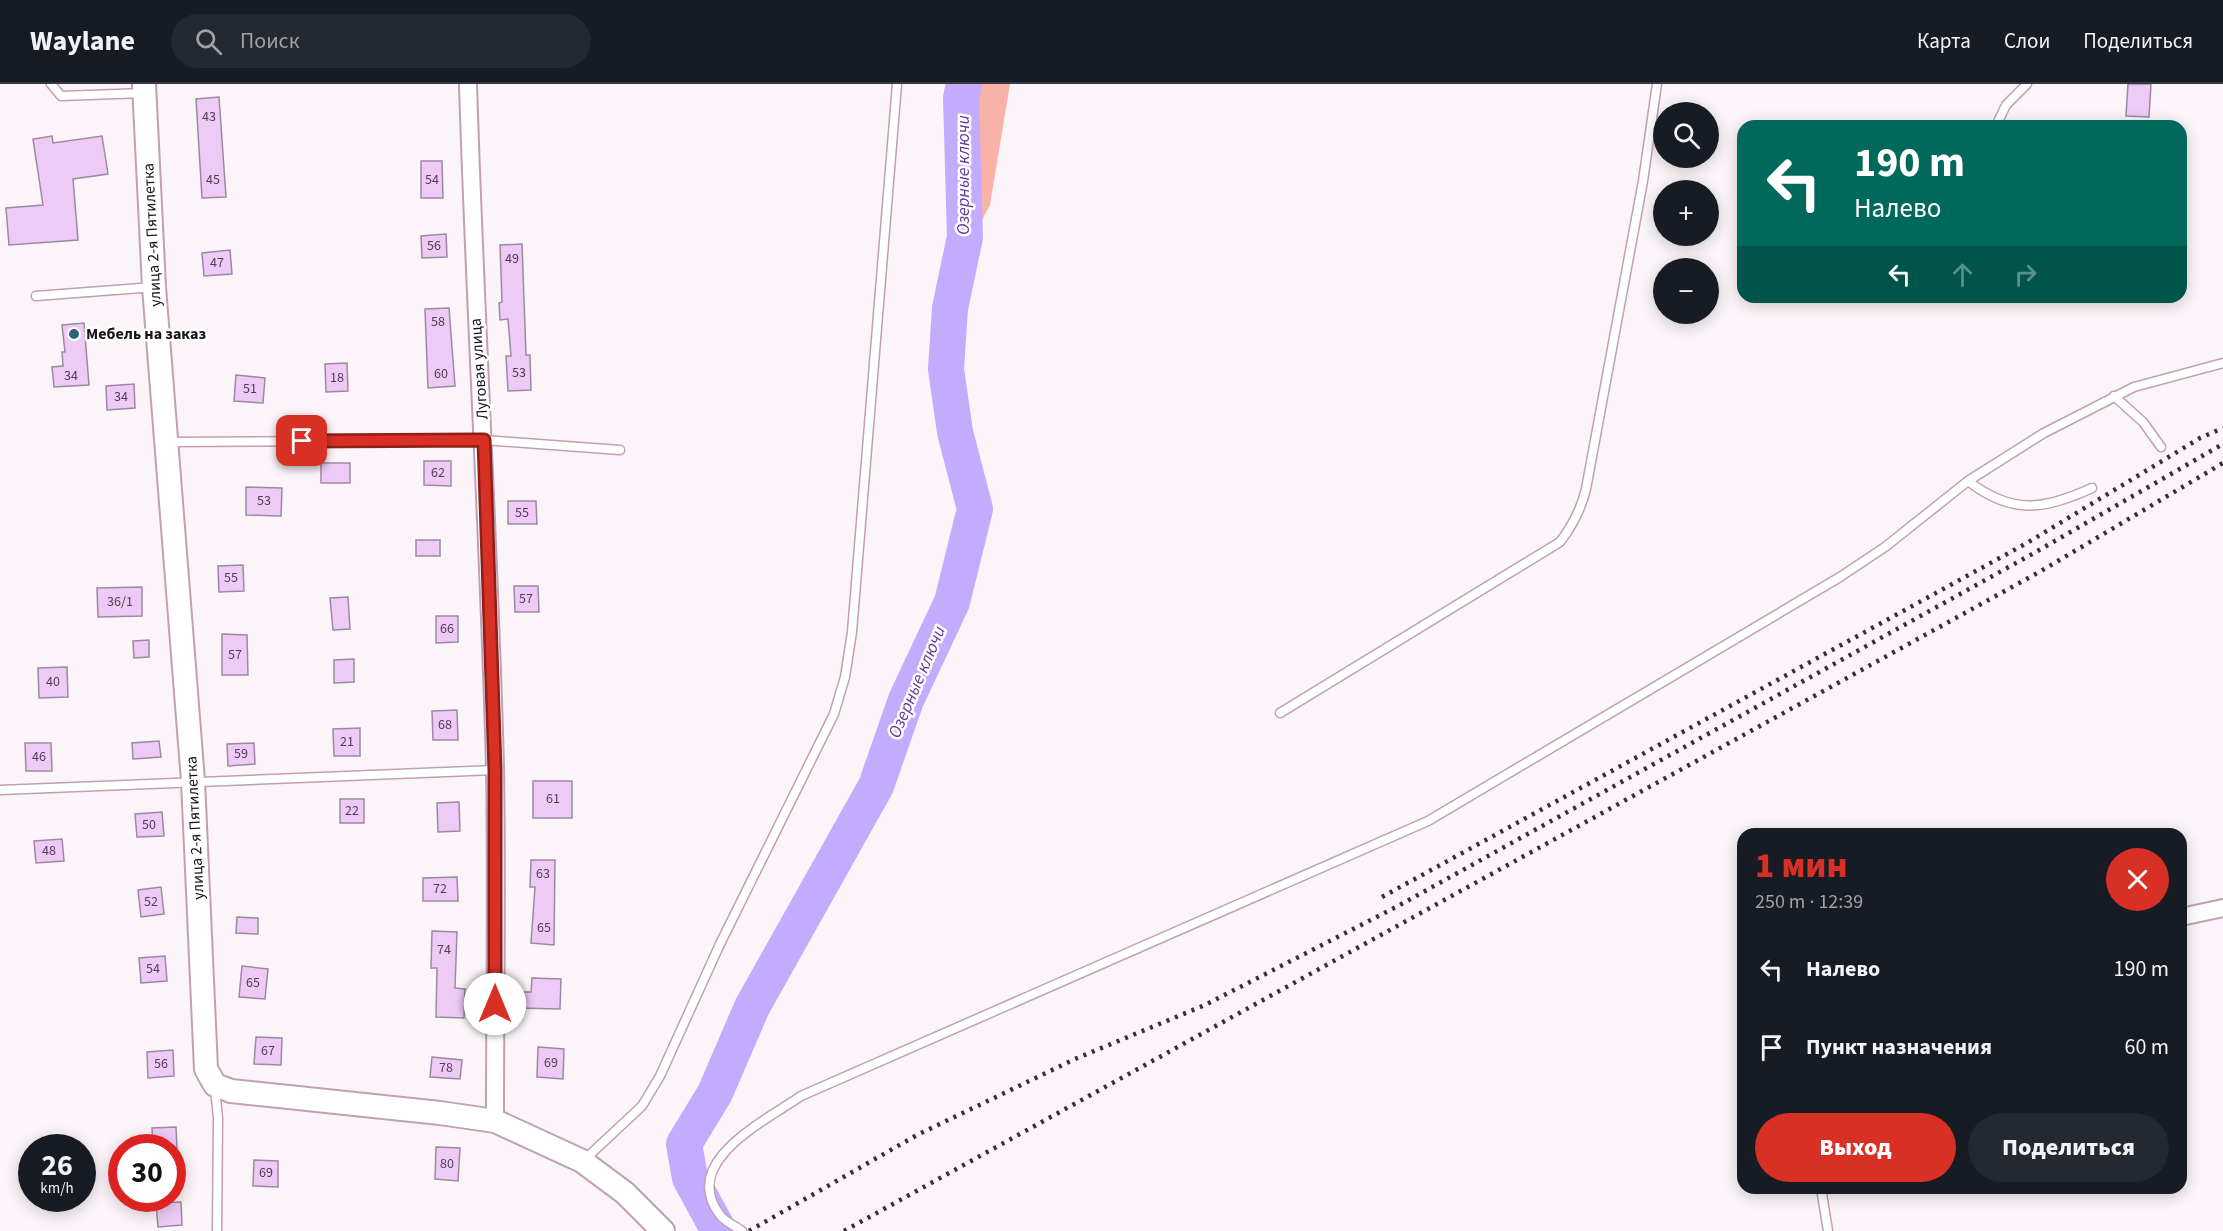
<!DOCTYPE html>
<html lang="ru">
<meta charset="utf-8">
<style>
body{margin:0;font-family:"Source Sans 3",sans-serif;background:#242831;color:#f1f3f6;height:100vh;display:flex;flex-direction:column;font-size:22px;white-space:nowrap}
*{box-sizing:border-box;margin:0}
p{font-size:20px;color:#9ea1a6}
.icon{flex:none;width:33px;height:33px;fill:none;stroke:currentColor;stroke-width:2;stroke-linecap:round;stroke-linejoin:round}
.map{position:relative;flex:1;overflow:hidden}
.panel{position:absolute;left:1737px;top:744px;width:450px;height:366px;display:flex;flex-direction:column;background:#171b24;border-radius:18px;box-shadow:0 3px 15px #0003}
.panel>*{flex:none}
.banner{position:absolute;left:1737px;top:36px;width:450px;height:183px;border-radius:18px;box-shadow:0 3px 15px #0003;background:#00695c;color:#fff;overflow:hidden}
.tools{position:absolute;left:1653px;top:18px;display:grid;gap:12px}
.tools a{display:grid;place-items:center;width:66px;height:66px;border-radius:50%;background:#171b24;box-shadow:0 3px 15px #0003;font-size:30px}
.speed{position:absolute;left:18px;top:1050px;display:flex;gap:12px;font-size:30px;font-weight:700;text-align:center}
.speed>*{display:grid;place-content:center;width:78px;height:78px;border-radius:50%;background:#171b24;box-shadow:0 3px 15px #0003;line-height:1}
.speed small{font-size:15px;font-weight:400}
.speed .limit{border:9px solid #d22;background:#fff;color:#111}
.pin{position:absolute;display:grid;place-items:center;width:51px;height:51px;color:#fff;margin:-26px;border-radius:12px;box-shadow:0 3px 9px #0006}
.me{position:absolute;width:66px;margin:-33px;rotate:0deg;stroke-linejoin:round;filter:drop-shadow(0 0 4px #0008)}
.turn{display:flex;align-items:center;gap:21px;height:126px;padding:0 18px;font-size:27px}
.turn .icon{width:78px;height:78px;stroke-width:2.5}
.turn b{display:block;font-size:42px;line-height:51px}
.lanes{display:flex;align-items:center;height:57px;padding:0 18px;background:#0003;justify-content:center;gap:30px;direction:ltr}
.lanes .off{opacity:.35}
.round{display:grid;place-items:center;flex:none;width:63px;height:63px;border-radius:32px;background:#242831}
.summary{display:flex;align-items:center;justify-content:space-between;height:102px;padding:0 18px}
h1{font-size:36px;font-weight:800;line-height:45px;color:#d93025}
.cta{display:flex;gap:12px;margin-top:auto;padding:12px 18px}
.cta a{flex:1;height:69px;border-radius:36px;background:#d93025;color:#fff;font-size:24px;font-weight:800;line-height:69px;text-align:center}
.cta a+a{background:#242831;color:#f1f3f6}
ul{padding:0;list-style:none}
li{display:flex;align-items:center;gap:18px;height:78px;padding:0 18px}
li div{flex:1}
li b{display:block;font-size:22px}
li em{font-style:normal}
header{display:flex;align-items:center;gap:36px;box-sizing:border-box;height:84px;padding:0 30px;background:#171b24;border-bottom:2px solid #363941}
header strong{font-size:28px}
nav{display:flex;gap:33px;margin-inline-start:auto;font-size:21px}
.search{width:420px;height:54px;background:#242831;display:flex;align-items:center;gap:15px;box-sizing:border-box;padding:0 21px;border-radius:33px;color:#9ea1a6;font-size:22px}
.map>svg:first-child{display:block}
</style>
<header>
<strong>Waylane</strong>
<div class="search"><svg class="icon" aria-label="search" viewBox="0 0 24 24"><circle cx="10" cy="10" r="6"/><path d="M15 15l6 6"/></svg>Поиск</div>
<nav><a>Карта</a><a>Слои</a><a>Поделиться</a></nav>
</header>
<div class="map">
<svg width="2223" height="1147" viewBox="0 0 2223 1147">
<rect width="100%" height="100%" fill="#fbf4f8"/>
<path fill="#f9b2a8" d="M951,0H1010L990,121L976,147L961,148L952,136Z"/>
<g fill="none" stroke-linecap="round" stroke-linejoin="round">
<path stroke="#c3abfe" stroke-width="36" d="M719,1147L690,1094L684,1060L715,1009L752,923L876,702L906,616L952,518L975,425L955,348L946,285L950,224L965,153L961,14L964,0"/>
</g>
<path fill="#eecaf6" stroke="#9d89a2" stroke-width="1.5" d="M2128,0H2151L2149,33L2126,32Z
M219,13L226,113L202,114L196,15Z
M52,52L53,59L102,52L108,90L73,95L78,156L9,161L6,124L43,121L33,55Z
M421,77H442L443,114H421Z
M446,150L447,173L422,174L421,152Z
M522,160L526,271H530L531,306L508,307L506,272H511L508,235L500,236L499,219L502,218L500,161Z
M230,166L232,190L204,192L202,169Z
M449,224L455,302L428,304L425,225Z
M84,239L89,301L54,303L52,283L63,282L62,268H65L62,241Z
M347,279L348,307L326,308L325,280Z
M236,291L265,294L263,319L234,317Z
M134,300L135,324L107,326L106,302Z
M424,377H451V402L424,401Z
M321,379H350V399H321Z
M246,403L282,404L281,432L246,431Z
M508,417H536L537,440H508Z
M416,456H440V472H416Z
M243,481L244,507L219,508L218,482Z
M514,502H538L539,528H515Z
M142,503V532L98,533L97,504Z
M348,513L350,545L333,546L330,514Z
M436,532H458V558L436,559Z
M222,550L247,551L248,591H222Z
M149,556V573L134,574L133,557Z
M354,575V598L334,599V576Z
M67,583L68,613L39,614L38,584Z
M457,626L458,656H433L432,627Z
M360,644V672H334L333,645Z
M159,657L161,673L133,675L132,659Z
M25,659H51L52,687H26Z
M254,659L255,680L228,682L227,660Z
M533,697H572V734H533Z
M340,715H364V739H340Z
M459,718L460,747L438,748L437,719Z
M162,728L164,752L137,753L135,730Z
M62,755L64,777L36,779L34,757Z
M531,776H555L554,861L531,859L535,803H530Z
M457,793L458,817H423V794Z
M161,803L164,830L141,833L138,806Z
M237,833L258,834V850L236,849Z
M432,847L457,848L455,904L465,905L464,934L436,933L437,884H431Z
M165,872L167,897L141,899L139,874Z
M242,882L268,885L265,915L239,913Z
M532,894L561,895L560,925L515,924L516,908H531Z
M256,953L282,954L281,981L254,980Z
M538,963L564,965L563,995L537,993Z
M173,966L174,992L148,994L147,968Z
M432,973L462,976L460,995L430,993Z
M176,1043L177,1064H153L152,1044Z
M436,1063L460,1064L458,1097L435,1095Z
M254,1076L278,1077V1103L253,1102Z
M181,1118L182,1141L158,1143L156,1119Z"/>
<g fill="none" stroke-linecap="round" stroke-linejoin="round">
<g stroke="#c0a0b3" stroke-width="11">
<path id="service" d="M51,0L61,12L144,9
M1996,42L2006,21L2027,0
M36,212L154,203
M2114,312L2143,338L2161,363
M168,358L484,356L620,366
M1968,397C2012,431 2044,426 2092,404
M1280,629L1560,458C1573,441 1581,426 1586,405L1643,97L1657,0
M0,706L495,686
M215,1005L218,1034L217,1147
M583,1077L642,1022L660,992L720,860L834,630L845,593L852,548L897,0
M1821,1104L1828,1147
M742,1147C735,1142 724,1137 720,1131C679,1078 765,1037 801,1012L1428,737L1840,493L1885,463L1968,397L2044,349L2134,303L2223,279"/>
</g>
<g stroke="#c0a0b3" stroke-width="20">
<path id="minor" d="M468,0C475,228 489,455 495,683C497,801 495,919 495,1037
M2181,833L2223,824"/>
</g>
<g stroke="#c0a0b3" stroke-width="26">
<path id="secondary" d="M144,0L154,203L193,697L206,985L215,1001L231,1007L440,1029L495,1037L582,1077L625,1109L663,1147"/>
</g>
<use href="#service" stroke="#fff" stroke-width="8"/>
<use href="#minor" stroke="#fff" stroke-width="16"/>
<use href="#secondary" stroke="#fff" stroke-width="22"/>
<path stroke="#392e35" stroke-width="4.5" stroke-dasharray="3 6" stroke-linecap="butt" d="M1382,813L2027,459L2200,354L2223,344
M749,1147L917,1051L1075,975L1205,921L1398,822L2034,469L2223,360
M844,1147L2041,487L2223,379"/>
</g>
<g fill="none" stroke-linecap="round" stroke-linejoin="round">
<g stroke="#8d1f18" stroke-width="15">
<path id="route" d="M302,357L484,356L495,686V920"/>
</g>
<use href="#route" stroke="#d93025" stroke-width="10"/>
</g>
<circle fill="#2a647d" stroke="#fff" stroke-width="2" cx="74" cy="250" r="6"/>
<g text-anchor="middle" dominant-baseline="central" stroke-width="5" stroke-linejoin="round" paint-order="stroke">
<g font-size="14" fill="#503f50">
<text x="209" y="33">43</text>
<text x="213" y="96">45</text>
<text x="432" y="96">54</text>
<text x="434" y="162">56</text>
<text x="512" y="175">49</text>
<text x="217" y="179">47</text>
<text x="438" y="238">58</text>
<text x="519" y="289">53</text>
<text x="441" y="290">60</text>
<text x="71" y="292">34</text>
<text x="337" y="294">18</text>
<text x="250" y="305">51</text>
<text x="121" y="313">34</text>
<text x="438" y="389">62</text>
<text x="264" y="417">53</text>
<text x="522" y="429">55</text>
<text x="231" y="494">55</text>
<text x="526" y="515">57</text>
<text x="120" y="518">36/1</text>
<text x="447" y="545">66</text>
<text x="235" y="571">57</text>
<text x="53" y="598">40</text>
<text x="445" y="641">68</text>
<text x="347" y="658">21</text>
<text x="241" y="670">59</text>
<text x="39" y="673">46</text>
<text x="553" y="715">61</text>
<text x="352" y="727">22</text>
<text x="149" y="741">50</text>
<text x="49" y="767">48</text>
<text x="543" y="790">63</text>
<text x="440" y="805">72</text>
<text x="151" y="818">52</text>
<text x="544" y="844">65</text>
<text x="444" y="866">74</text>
<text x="153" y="885">54</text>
<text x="253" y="899">65</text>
<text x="268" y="967">67</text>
<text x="551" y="979">69</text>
<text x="161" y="980">56</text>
<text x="446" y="984">78</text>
<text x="447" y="1080">80</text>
<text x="266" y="1089">69</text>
</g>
<g font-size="16" fill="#1c1118" stroke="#fff">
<text transform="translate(152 151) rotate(-93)">улица 2-я Пятилетка</text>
<text transform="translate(479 285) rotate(-94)">Луговая улица</text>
<text transform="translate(195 744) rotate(-93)">улица 2-я Пятилетка</text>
</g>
<g font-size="16" font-weight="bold" fill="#1c1118" stroke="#fff" text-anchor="start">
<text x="86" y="250">Мебель на заказ</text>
</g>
<g font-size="18" font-style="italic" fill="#5f3b9b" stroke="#fff">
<text transform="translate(963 91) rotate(-90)">Озерные ключи</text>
<text transform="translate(917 598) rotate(-67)">Озерные ключи</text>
</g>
</g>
</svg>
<div class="tools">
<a><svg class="icon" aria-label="search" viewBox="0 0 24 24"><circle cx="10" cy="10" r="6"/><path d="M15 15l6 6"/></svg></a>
<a>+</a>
<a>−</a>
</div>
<div class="speed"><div>26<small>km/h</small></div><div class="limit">30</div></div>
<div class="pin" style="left:302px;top:357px;background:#d93025"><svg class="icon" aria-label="arrive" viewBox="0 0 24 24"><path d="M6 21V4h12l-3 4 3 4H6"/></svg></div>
<svg class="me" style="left:495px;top:920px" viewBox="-20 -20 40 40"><circle r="19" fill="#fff"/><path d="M0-13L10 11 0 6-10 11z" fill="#d93025"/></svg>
<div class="banner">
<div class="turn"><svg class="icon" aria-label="left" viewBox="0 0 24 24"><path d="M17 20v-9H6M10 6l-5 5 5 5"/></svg><div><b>190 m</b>Налево</div></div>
<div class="lanes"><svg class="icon" aria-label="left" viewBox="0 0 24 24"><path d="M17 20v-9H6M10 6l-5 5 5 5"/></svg><svg class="icon off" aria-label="ahead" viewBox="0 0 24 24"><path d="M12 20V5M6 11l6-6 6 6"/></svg><svg class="icon off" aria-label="right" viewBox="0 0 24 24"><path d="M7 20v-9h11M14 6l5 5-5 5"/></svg></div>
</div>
<section class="panel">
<div class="summary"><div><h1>1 мин</h1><p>250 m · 12:39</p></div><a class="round" style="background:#d93025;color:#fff"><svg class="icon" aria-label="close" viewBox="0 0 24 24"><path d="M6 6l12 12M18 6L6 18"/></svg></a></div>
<ul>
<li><svg class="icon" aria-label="left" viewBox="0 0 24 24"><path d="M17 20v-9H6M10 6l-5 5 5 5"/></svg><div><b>Налево</b></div><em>190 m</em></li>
<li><svg class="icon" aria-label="arrive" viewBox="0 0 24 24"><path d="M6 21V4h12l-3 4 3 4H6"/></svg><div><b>Пункт назначения</b></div><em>60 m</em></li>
</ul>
<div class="cta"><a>Выход</a><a>Поделиться</a></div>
</section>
</div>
